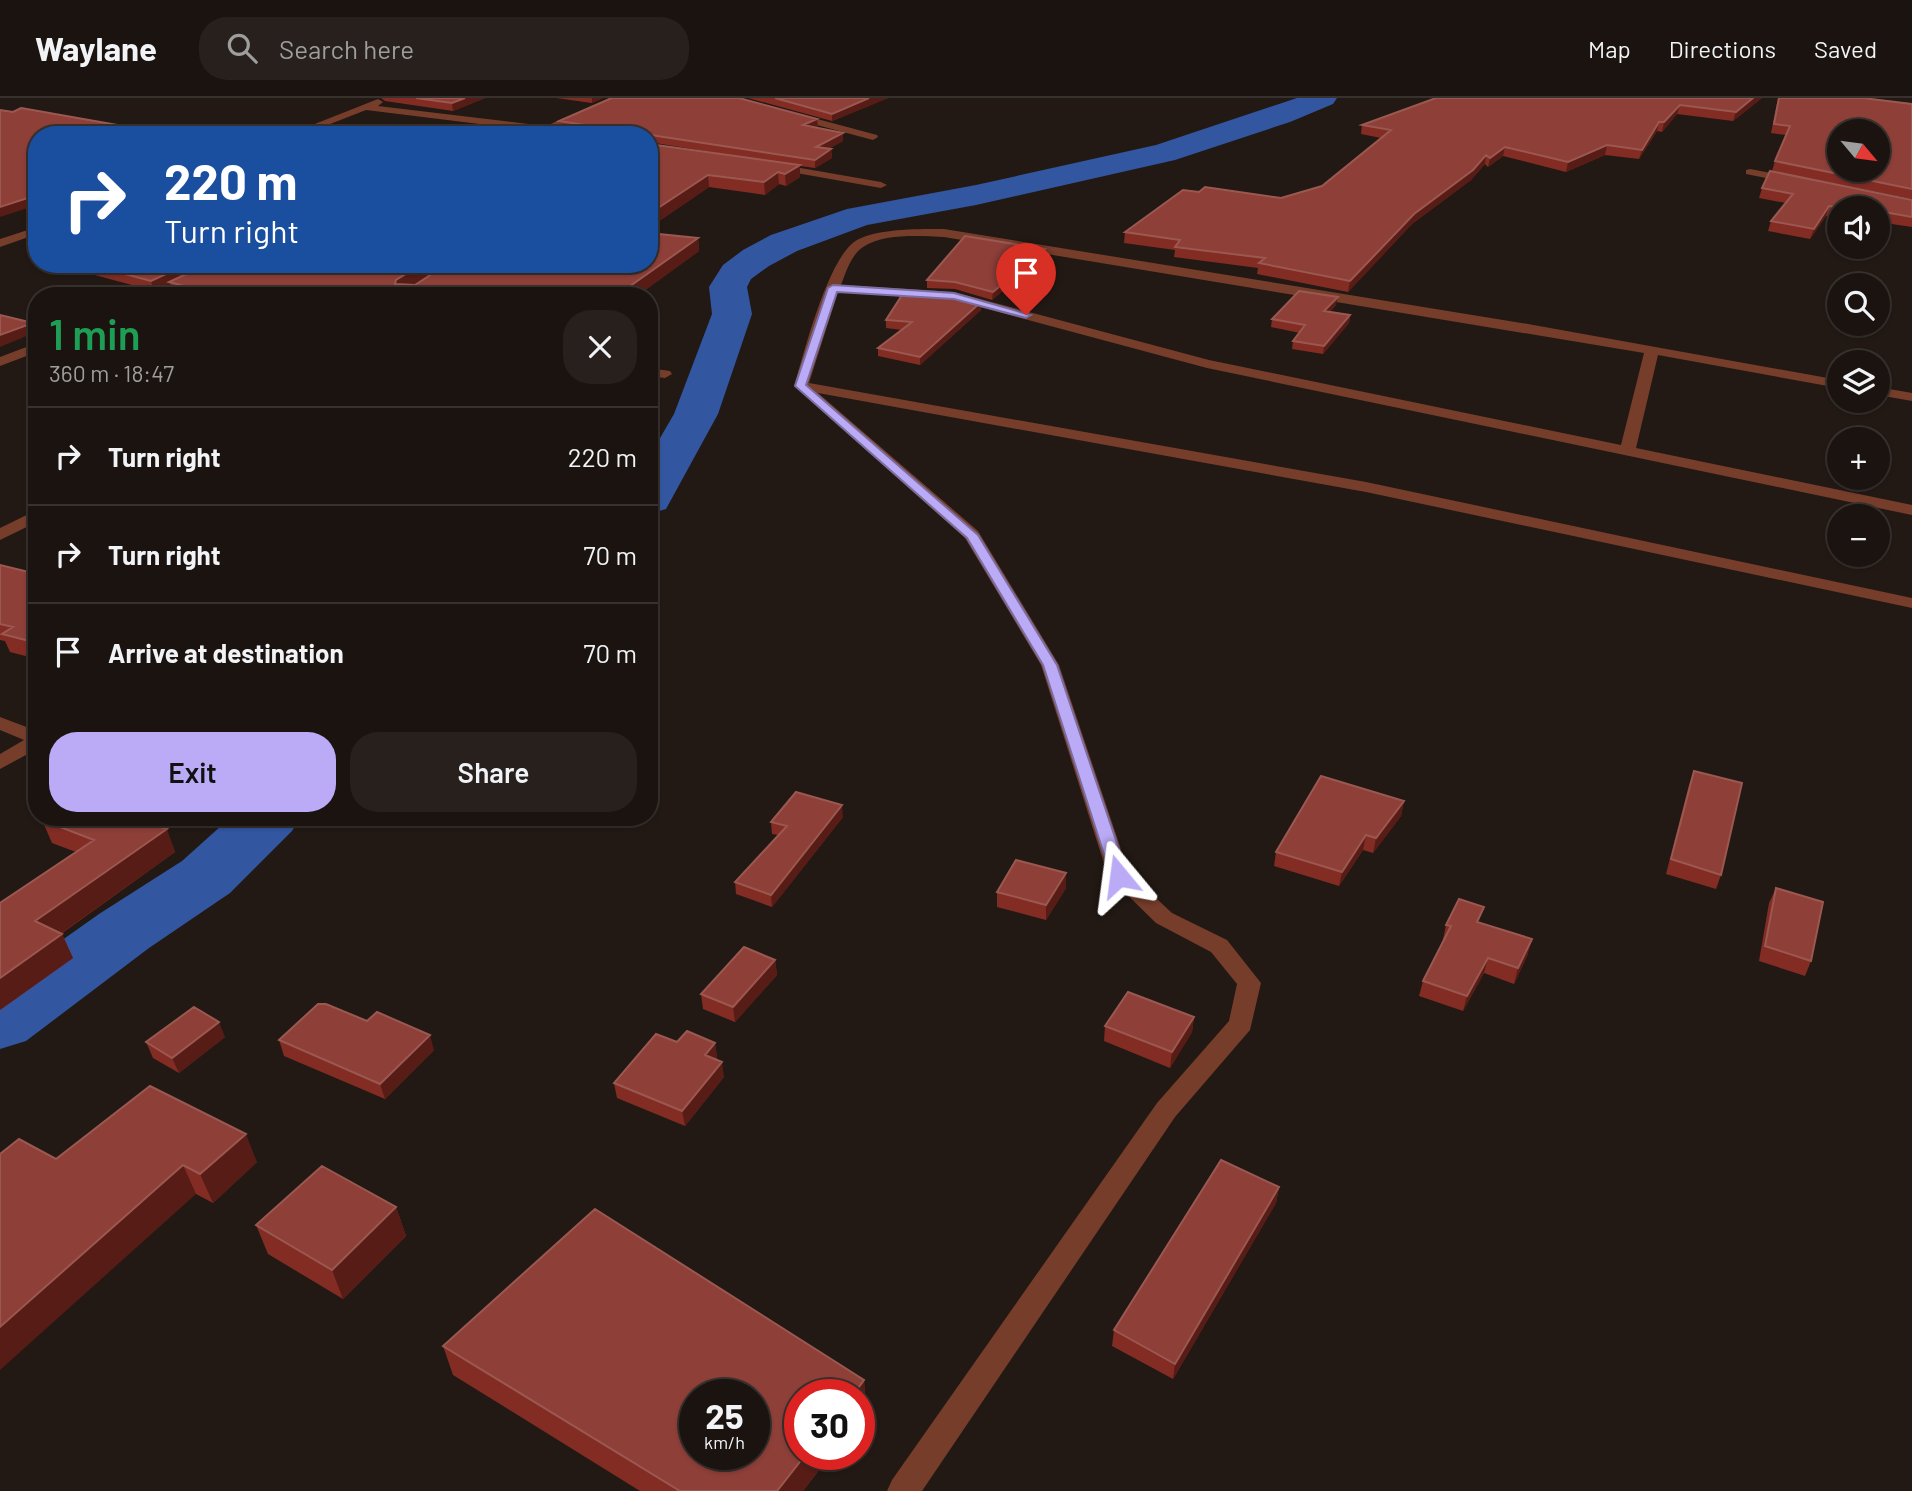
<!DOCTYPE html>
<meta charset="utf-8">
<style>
body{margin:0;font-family:Barlow,sans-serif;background:#27201d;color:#f1f3f6;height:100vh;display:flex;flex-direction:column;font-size:26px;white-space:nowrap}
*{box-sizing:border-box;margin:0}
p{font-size:23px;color:#9f9e9e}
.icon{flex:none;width:38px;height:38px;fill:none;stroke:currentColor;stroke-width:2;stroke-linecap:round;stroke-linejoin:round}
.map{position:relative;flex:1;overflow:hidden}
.panel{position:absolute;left:28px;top:189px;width:630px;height:539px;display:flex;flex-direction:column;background:#1a130f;border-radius:28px;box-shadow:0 2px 5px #0004,0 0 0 2px #38322f}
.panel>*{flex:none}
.top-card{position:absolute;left:28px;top:28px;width:630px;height:147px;border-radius:28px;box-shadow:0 2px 5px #0004,0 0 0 2px #38322f;background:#1a4fa0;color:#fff;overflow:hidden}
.needle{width:46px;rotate:119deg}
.tools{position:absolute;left:1827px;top:21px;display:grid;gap:14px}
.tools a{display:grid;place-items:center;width:63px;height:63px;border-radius:50%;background:#1a130f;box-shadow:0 2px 5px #0004,0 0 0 2px #38322f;font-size:35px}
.speed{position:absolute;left:679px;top:1281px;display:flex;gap:14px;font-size:35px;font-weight:700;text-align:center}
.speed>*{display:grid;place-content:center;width:91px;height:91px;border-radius:50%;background:#1a130f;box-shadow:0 2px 5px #0004,0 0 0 2px #38322f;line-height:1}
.speed small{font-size:18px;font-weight:400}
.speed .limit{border:10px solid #d22;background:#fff;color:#111}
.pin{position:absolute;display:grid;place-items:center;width:60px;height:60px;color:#fff;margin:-72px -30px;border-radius:50% 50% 50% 0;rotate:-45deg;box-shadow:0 0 7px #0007}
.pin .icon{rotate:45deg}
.me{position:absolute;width:77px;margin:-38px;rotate:344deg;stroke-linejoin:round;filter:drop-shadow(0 0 5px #0008)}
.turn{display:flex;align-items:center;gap:24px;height:147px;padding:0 21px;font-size:32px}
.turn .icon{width:91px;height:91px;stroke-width:2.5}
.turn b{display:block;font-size:49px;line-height:60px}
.round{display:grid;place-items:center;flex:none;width:74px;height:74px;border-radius:28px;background:#27201d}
.overview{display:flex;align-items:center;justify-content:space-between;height:119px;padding:0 21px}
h1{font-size:42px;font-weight:600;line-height:52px;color:#1e9e55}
.primary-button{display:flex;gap:14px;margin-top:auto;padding:14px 21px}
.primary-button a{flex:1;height:80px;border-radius:28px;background:#bbaaf6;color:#111;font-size:28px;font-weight:600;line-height:80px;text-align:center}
.primary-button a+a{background:#27201d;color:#f1f3f6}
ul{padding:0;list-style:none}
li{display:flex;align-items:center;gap:21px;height:98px;padding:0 21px;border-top:2px solid #38322f}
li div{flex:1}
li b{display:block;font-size:26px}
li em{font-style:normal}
header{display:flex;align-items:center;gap:42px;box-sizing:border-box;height:98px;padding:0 35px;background:#1a130f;border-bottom:2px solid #38322f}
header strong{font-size:33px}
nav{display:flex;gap:38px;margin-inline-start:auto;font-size:24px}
.search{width:490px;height:63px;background:#27201d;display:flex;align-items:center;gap:18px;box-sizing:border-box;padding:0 24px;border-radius:28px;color:#9f9e9e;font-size:26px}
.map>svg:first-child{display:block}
</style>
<header>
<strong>Waylane</strong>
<div class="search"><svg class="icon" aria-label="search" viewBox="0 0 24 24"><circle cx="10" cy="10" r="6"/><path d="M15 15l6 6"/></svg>Search here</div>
<nav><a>Map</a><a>Directions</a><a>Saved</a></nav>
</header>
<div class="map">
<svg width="1912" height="1393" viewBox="0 0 1912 1393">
<rect width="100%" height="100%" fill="#221914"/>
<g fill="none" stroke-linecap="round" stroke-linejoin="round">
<path fill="#3356a1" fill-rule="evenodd" d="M1297,0H1337L1333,6L1290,24L1175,62L976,107L867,127L797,153L769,168L751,181L747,189L752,216L718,316L666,411L649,416V359L674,316L712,216L709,189L723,167L743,152L771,137L847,111L976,87L1156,47Z
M231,719H301L292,733L230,795L149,850L26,943L0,951V886L99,816L182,763Z"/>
<path fill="#763d2b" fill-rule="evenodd" d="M378,1L383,4L378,8L545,28L570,37L366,12L302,37H287Z
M791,14L877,37L878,39L873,42L787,19L786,17Z
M772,65L881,84L887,87L881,90L768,70V66Z
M1750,71L1797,80L1803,83L1797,86L1746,76V72Z
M37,129V136L0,149V141Z
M944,131L1528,226L1839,282V290L1658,257L1636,350L1912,407V417L1207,270L954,202L838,194L809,285L1366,384L1912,500V510L1366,394L818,295L978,433L1059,567L1129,775L1172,815L1227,842L1261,885L1250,932L1175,1019L922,1393H887L892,1382L1157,1005L1229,923L1237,886L1211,854L1156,825L1108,778L1041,567L965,440L794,288C804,255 827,164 854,144C874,130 920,131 944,131ZM944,139L1644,255L1621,347L1209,262L954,194L841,187C846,174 851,157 863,149C884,135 920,138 944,139Z
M649,270L670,273L672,276L665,280L649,278Z
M1878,289L1912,295V303L1878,297Z
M37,412V424L0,442V430Z
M0,619L37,633V651L0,671V656L24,642L0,632Z"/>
<path fill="#763d2b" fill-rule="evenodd" d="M609,0H622L540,37H526Z
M218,166H235L166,198H149Z
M37,245V254L0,268V259Z"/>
</g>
<path fill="#822c24" d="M381,0H485L453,13L385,3Z
M556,0H603L592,5Z
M748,0H888L832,23Z
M1436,0H1762L1733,23L1677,16L1662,34L1657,33L1639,61L1605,57L1566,74L1503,58L1488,69L1485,66L1471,82L1412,126L1348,194L1257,176L1258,170L1174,159L1175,152L1124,145L1125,134L1199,94L1281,100L1322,88L1381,40L1361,36L1362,27Z
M1778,0H1863L1912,6V101L1772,73L1775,63L1786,37L1771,35Z
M559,23L818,29L817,30L843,35V43L828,51H831L832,60L815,70L800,68V79L786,88L779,86L765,97L709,89L649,130V46L754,61L649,44V37H600L560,31Z
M1762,90L1912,102V129L1878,124V110H1839V120L1826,118L1810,141L1768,133L1771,123L1786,105L1759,100Z
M698,140L699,153L637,198H174L170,186L154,193L54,166H446L413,187Z
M1045,151L1044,158L992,202L955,191L927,190V182Z
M981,204V212L920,267L878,258V250L902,232L886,230V222Z
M1336,207L1330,214L1350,217L1349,225L1323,256L1292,251L1293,243L1300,235L1271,229L1272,221Z
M0,467L37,476V561L10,554L5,543L0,542Z
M1694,673L1721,777L1716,791L1666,776L1689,687Z
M1404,703L1401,718L1373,755L1363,752L1339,788L1274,768L1276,754Z
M45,719H179L166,731L175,754L61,836H62L73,860L0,912L76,754L52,745L42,722Z
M843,719L772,809L736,796L735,784L778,737L772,736L771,724Z
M1066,775V790L1046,822L997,809V794Z
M1776,790L1811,863L1805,878L1759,863L1769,805Z
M1480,825L1528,856L1514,886L1484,875L1463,913L1419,898L1423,883L1444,842H1443L1446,827Z
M775,862L777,877L735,924L703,911L701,896Z
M1194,919L1192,934L1170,970L1104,943L1105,928Z
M225,939L179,975L153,960L146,944Z
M279,942L434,952L385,1001L284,958Z
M677,944L715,945L717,960L716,962L724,979L685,1028L617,1000L614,985Z
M56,1061L257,1064L213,1105L196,1096Z
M1279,1089L1276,1105L1173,1281L1112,1248L1114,1232Z
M396,1109L406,1138L343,1201L268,1156L256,1127Z
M443,1248L864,1282L866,1311L803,1393H640L453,1277Z"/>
<path fill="#571c15" d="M465,0H485L453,13L452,5Z
M592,0H603L592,5Z
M869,0H888L832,23V16Z
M1753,0H1762L1733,23L1736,14Z
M1680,7L1677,16L1662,34L1664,24Z
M817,21L818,29L803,35V27Z
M1659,24L1657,33L1639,61L1642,52Z
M843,35V43L817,57L816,49Z
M1607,47L1605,57L1566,74L1568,64Z
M1505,49L1503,58L1488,69L1490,60Z
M831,51L832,60L815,70V62Z
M1486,57L1485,66L1471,82L1412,126L1348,194L1350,183L1414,116Z
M800,67V79L786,88L785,76Z
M778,74L779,86L765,97L764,84Z
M708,77L709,89L649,130V116Z
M37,97V107L0,119V109Z
M1829,108L1826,118L1810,141L1814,131Z
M698,140L699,153L637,198H616Z
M1045,151L1044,158L992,202L993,194Z
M188,166H211L169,184L170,186L154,193L151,183Z
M422,166H446L399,196L395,186L396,182Z
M256,193L257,198H246Z
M1338,199L1336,207L1323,221L1324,213Z
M981,204V212L920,267V259Z
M1350,217L1349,225L1323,256L1324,248Z
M33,225L36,234L0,249V237Z
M651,275L652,287L649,290V276Z
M37,482V504L29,487Z
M1404,703L1401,718L1373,755L1376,740Z
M842,707L843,719L772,809L771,797Z
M144,719H179L161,735L167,731L175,754L46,846L35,823Z
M1366,737L1363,752L1339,788L1342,774Z
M1066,775V790L1046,822V807Z
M62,836L73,860L0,912V880Z
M1532,841L1528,856L1514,886L1518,870Z
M1488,860L1484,875L1463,913L1467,898Z
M775,862L777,877L735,924L733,909Z
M1194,919L1192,934L1170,970L1172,954Z
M219,924L225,939L179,975L172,960Z
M430,937L434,952L385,1001L380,986Z
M715,945L717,960L707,972L705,957Z
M722,964L724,979L685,1028L682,1013Z
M246,1036L257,1064L213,1105L200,1076Z
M183,1067L196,1096L0,1272V1229Z
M1279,1089L1276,1105L1173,1281L1175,1266Z
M396,1109L406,1138L343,1201L332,1172Z
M864,1282L866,1311L859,1320V1297H853Z
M806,1356H831L803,1393H777Z"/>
<path fill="#8d3f38" stroke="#9b5851" stroke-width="2" fill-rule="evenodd" d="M416,0H465L452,5Z
M612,0H739L817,21L803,27L843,35L816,49L831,51L815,62L559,23Z
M775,0H869L832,16Z
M1436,0H1753L1736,14L1680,7L1664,24H1659L1642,52L1607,47L1568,64L1505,49L1490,60L1486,57L1473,72L1414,116L1350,183L1259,165L1265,160L1175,149L1180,142L1125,134L1183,92L1199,94L1205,89L1281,100L1322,88L1391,32L1362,27Z
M1779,0H1863L1912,6V91L1775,63L1790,28L1774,26ZM1839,33H1878V72H1839Z
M21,10L174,37H37V97L0,109V12L13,14Z
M649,46L800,67L785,76L778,74L764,84L708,77L649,116Z
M1770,73L1912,102V119L1878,113V110H1848L1829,108L1814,131L1771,123L1793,96L1762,90Z
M649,135L698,140L616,198H292L273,194L268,197L256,193L246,198H222L169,184L208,166H422L396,182L395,186L415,187L447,166H649Z
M965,138L1045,151L993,194L955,184L927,182Z
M87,166H188L151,183Z
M1299,193L1338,199L1324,213L1350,217L1324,248L1293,243L1305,227L1272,221Z
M904,194L954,197L981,204L920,259L878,250L912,224L886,222Z
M0,217L33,225L0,237Z
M0,467L37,476V482L29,487L37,489V545L2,536L13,529L0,526Z
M1694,673L1742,685L1721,777L1671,761Z
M1321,678L1404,703L1376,740L1366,737L1342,774L1276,754Z
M796,694L842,707L771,797L735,784L787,728L771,724Z
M45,719H144L139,723L167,731L35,823L62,836L0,880V805L94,742L42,722Z
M1016,762L1066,775L1046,807L997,794Z
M1776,790L1823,804L1811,863L1765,848Z
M1459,801L1484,809L1477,824L1532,841L1518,870L1488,860L1467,898L1423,883L1451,828L1446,827Z
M744,849L775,862L733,909L701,896Z
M1128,894L1194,919L1172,954L1105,928Z
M318,906H326L367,923L377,914L430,937L380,986L279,942Z
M194,909L219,924L172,960L146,944Z
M687,933L715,945L705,957L722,964L682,1013L614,985L656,936L677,944Z
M150,988L246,1036L200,1076L183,1067L0,1229V1056L19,1041L56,1061Z
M1221,1062L1279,1089L1175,1266L1114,1232Z
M322,1068L396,1109L332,1172L256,1127Z
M595,1111L864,1282L853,1297H800V1356H806L777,1393H680L443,1248ZM695,1297H754V1356H695Z"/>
<path fill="#bbaaf6" stroke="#7a6ea0" stroke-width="2" d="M833,187L954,195L1031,217L1026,220L954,201L837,194L806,287L978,437L1057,567L1128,778L1125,781H1113L1111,778L1043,567L967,440L795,288L828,190Z"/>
</svg>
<div class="tools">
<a><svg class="needle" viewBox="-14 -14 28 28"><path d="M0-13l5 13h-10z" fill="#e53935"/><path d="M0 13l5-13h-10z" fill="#9f9e9e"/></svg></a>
<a><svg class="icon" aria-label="sound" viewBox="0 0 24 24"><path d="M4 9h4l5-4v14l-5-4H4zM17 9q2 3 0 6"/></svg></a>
<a><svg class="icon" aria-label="search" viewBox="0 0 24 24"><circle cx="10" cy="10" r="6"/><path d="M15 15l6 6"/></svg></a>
<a><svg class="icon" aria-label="layers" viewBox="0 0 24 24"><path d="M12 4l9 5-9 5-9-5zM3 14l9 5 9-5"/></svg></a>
<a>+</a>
<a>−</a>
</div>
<div class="speed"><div>25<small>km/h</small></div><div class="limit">30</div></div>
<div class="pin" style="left:1026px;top:217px;background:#d93025"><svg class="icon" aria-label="arrive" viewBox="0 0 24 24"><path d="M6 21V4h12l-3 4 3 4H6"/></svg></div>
<svg class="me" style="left:1119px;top:778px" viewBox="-20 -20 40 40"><path d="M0-17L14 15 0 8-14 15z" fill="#bbaaf6" stroke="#fff" stroke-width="4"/></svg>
<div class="top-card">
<div class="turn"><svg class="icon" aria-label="right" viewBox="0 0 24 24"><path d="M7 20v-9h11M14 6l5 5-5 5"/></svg><div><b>220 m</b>Turn right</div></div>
</div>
<section class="panel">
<div class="overview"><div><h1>1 min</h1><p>360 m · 18:47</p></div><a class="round"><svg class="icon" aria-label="close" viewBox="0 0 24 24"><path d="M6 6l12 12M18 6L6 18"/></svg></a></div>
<ul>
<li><svg class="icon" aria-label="right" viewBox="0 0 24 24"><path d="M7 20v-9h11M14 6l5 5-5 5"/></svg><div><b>Turn right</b></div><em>220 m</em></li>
<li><svg class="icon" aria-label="right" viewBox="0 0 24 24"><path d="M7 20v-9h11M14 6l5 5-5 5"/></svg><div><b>Turn right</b></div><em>70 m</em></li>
<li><svg class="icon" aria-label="arrive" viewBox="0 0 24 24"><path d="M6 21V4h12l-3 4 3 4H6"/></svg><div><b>Arrive at destination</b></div><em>70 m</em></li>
</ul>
<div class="primary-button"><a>Exit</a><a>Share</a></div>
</section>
</div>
